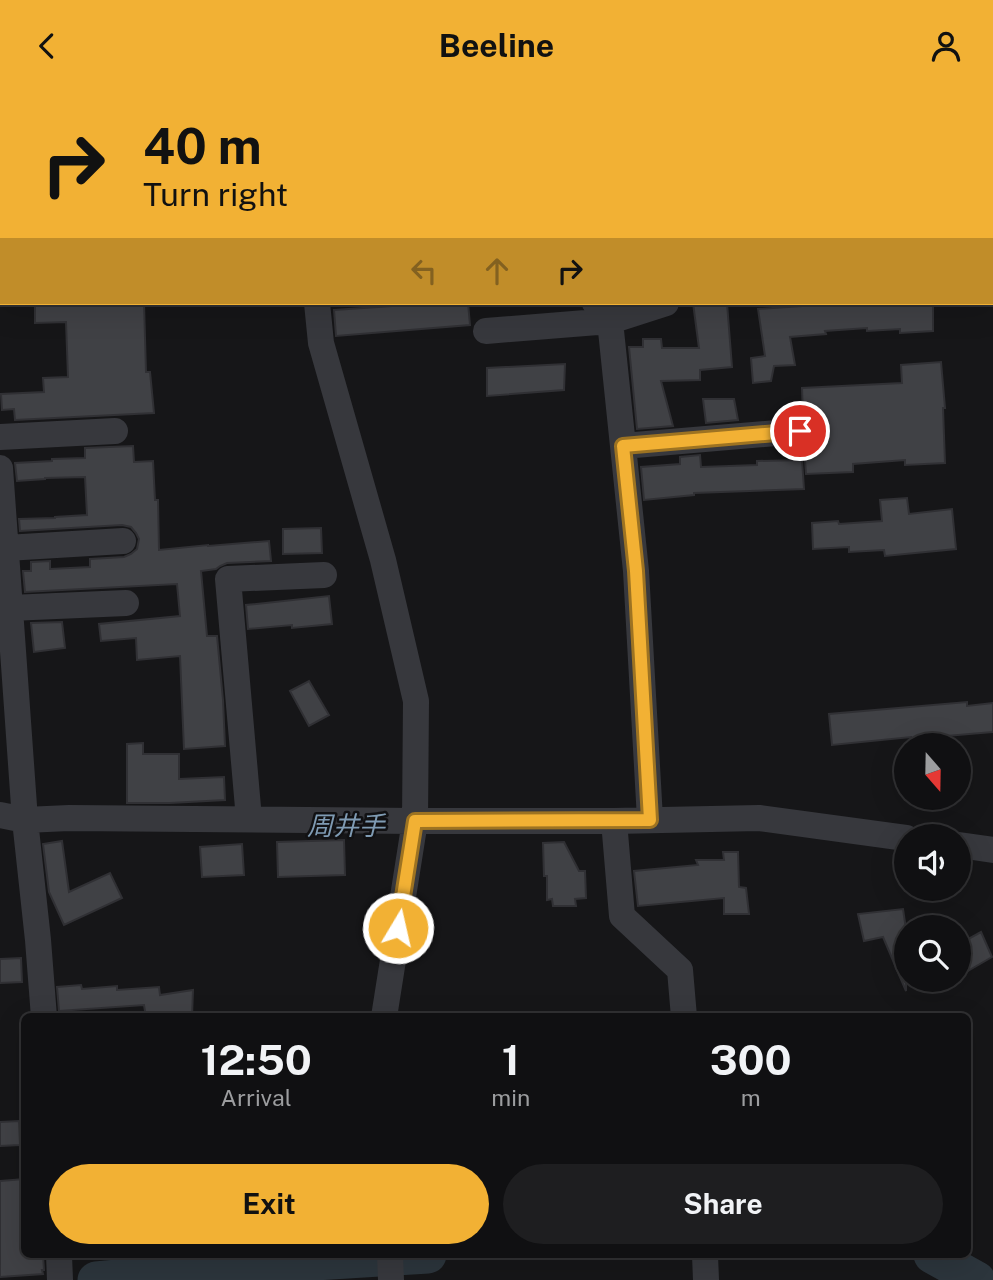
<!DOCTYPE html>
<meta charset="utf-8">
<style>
body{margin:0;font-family:"Public Sans","Noto Sans JP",sans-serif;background:#1e1e20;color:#f1f3f6;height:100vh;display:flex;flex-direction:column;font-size:26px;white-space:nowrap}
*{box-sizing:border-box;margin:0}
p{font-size:23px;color:#9c9d9f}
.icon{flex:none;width:38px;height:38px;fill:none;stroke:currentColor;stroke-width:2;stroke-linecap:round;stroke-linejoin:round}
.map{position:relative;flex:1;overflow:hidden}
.details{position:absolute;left:21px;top:922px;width:950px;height:245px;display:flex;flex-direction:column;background:#101012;border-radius:10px;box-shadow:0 7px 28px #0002,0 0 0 2px #303032}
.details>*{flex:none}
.guide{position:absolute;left:0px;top:0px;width:994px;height:214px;box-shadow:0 7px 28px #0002,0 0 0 2px #303032;background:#f2b134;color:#111;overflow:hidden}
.needle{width:46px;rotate:160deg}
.fabs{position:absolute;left:894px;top:642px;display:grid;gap:14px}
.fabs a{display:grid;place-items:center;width:77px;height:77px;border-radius:50%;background:#101012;box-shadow:0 7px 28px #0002,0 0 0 2px #303032;font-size:35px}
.pin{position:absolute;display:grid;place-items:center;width:60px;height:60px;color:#fff;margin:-30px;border:4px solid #fff;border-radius:50%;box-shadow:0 2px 7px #0007}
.me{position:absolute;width:77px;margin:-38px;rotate:9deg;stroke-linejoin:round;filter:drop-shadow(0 0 5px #0008)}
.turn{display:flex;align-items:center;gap:24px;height:147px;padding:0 28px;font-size:32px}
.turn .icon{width:91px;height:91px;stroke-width:2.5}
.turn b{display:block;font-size:49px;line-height:60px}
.lanes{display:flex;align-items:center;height:66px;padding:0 28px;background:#0003;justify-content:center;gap:35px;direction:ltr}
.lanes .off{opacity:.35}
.eta{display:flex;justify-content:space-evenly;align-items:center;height:119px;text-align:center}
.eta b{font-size:42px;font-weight:700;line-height:49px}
.button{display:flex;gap:14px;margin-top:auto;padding:14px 28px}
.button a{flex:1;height:80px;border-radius:42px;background:#f2b134;color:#111;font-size:28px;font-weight:700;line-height:80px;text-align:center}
.button a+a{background:#1e1e20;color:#f1f3f6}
header{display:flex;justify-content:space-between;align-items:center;height:91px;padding:0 28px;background:#f2b134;color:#111;font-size:32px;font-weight:700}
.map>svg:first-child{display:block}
</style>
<header><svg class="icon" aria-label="back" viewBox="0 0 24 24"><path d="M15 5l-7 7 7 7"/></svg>Beeline<svg class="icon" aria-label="person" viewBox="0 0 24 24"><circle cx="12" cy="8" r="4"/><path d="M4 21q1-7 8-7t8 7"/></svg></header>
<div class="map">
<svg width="993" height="1189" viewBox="0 0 993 1189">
<rect width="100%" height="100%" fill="#161618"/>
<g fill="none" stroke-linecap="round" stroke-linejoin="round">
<path stroke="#2c353c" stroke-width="37" d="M932,1164L977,1189
M96,1189L235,1176L428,1164"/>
</g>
<path fill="#404145" stroke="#303034" stroke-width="2" d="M35,212H144L146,281H150L154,322L15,329L14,318L2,319L1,303L44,301L43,287L68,286L66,231L35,232Z
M436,212H468L470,234L336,245L334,219Z
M693,212H727L732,276L700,279V289L661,290L673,335L637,338L629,256H643V248H661L662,257H699Z
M831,212H933V240L900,242V238L867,240V237L825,240L826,243L790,246L795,274L774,275L771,290L753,292L751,267L765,265L758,218L831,213Z
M941,271L945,317H943L945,372L905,374V369L853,373V381L806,383L804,355L809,352L814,347L816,339L812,330L803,325L802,297L902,292L901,274Z
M565,273L564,299L487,305V277Z
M703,308H734L738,329L706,332Z
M133,355L134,371L153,370L155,409H158L159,459L208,454V455L269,450L271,470L227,472L220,475L216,478L201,480L207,545H217L223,609L225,655L184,658L180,565L137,569L136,547L101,550L99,533L180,525L177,493L25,501L23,480H31V471L50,470V478L90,476V468L124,466L131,463L137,458L139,448L136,442L131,436L122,434L20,440L19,428L55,427V426L87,424L85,386L45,387V388L17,390L15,372L52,370V368L85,367V357Z
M700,364L701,376L757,374V370L802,369L804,398L694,402V404L644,409L641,376L680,373V366Z
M907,407L909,423L952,418L956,458L885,465L884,459L849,461V456L813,458L812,432L838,430L839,433L882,430L880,409Z
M321,437L322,462L283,463V438Z
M329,505L332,533L292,537V534L248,538L246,514Z
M62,531L65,557L34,561L31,532Z
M309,590L329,624L309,635L290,600Z
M967,611V615L993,612V641L911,648V646L832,654L829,623Z
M143,652V663H179V688L224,686L225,709L170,712H127V653Z
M344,749L345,784L278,786L277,751Z
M62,750L69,801L110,782L122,807L64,834L49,801L43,753Z
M564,751L579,780H585L586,807L575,808L576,815H553L552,808L547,809V785H544L543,752Z
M242,753L244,784L202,786L200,756Z
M723,761H738L739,796L746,797L749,823H724V807L638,815L634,780L698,774L696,769H724Z
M903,818L906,838V900L883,846L864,850L858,823Z
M981,841L992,866L959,885V853Z
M21,867L22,891L0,892V868Z
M81,894L82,898L117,895V899L159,896L160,904L193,899L192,926H146L144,914L59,920L57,896Z
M19,1030L20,1054L0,1055V1031Z
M24,1088V1123H21L24,1164H43L44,1179H42L43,1183L0,1186V1090Z"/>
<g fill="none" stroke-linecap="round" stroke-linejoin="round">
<path stroke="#37383d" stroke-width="26" d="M298,0V2
M415,0L416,2
M534,0L545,2
M992,73H993
M992,113H993
M317,212L321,252L383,469L416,610L415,730L384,926
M595,212L610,230L636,480L650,728
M486,240L610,230L666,212
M0,346L115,340
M623,355L800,340
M0,377L25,729L38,849L44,926
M6,457L123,450
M10,517L126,512
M0,724L25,729L69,727L415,730H614
M249,728L228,488L324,484
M959,754L993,759
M684,926L680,879L622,825L614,730L759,727L906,747
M59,1164L60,1189
M390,1164L391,1189
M705,1164L706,1189"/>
</g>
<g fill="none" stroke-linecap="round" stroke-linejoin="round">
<g stroke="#9d7322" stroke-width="18">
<path id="route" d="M398,837L415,730L650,729L636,480L623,355L800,340"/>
</g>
<use href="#route" stroke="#f2b134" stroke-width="12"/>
</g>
<g text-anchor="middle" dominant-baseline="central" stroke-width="5" stroke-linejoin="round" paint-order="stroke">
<g font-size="26" font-style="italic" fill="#7f9bb3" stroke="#111113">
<text x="346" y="734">周井手</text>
</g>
</g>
</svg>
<div class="fabs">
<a><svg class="needle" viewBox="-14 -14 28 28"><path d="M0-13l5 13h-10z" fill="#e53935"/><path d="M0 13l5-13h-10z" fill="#9c9d9f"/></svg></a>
<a><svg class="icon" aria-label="sound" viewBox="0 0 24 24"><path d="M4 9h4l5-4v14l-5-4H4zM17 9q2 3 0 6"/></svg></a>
<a><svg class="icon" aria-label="search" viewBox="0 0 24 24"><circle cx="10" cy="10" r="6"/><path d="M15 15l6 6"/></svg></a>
</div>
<div class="pin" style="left:800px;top:340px;background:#d93025"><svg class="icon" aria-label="arrive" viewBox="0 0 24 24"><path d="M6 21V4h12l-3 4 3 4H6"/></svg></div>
<svg class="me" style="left:398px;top:837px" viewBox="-20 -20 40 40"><circle r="17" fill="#f2b134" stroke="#fff" stroke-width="3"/><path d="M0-11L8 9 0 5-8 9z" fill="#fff"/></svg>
<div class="guide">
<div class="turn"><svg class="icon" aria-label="right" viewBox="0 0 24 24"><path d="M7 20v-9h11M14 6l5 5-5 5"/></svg><div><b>40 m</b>Turn right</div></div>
<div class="lanes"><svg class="icon off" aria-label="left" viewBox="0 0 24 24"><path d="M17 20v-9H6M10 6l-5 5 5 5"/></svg><svg class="icon off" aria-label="ahead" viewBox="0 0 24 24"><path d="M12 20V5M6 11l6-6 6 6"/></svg><svg class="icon" aria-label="right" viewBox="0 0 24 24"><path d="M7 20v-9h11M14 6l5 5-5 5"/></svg></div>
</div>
<section class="details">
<div class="eta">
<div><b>12:50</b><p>Arrival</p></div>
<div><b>1</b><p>min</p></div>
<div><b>300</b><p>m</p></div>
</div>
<div class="button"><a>Exit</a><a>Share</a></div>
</section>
</div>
